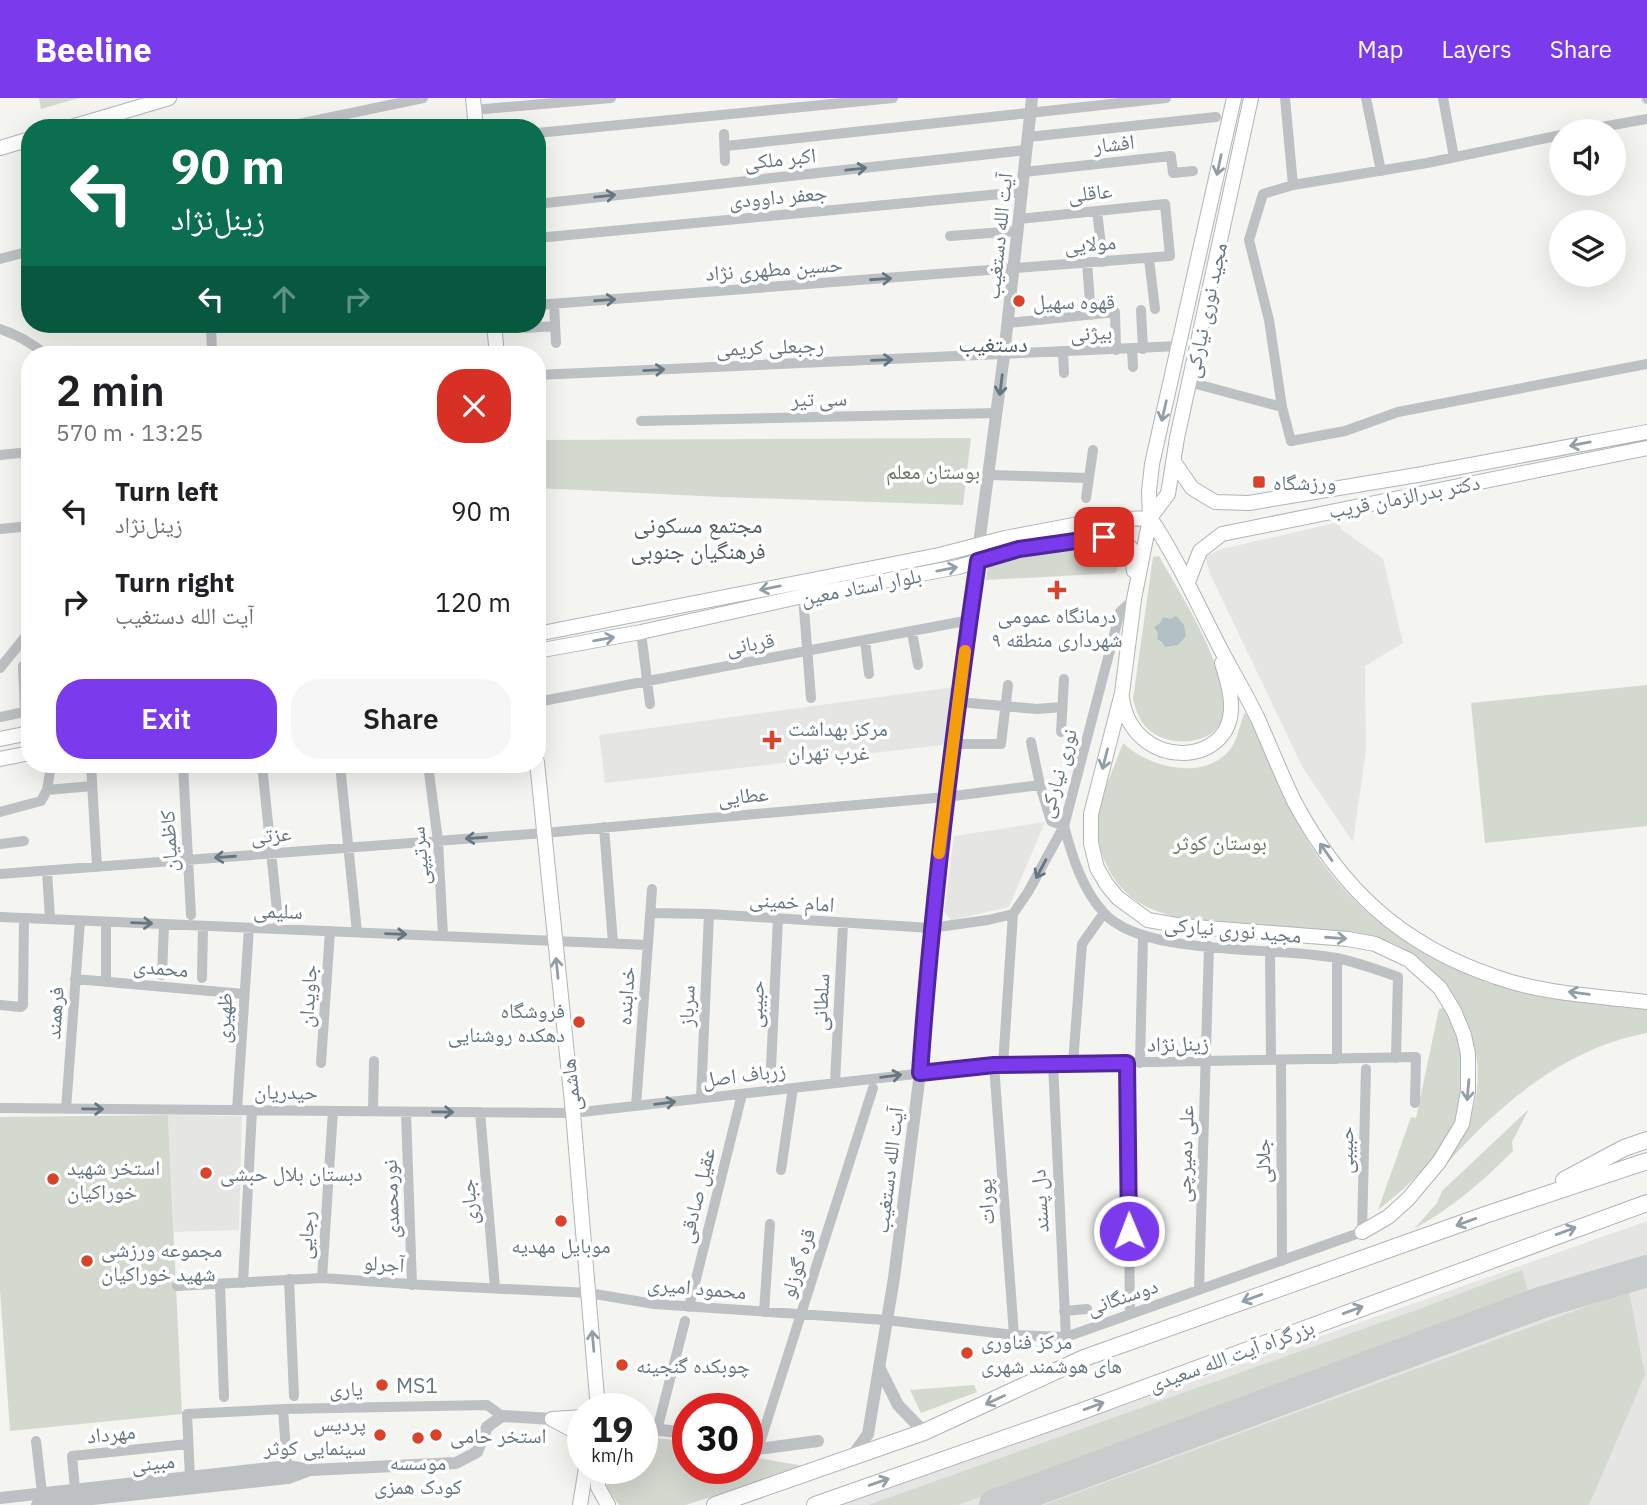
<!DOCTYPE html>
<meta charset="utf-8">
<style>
body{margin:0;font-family:"IBM Plex Sans","Noto Naskh Arabic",sans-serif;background:#f6f6f6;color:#202124;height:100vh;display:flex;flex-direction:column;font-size:26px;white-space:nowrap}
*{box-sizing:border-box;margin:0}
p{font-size:23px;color:#757577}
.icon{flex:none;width:38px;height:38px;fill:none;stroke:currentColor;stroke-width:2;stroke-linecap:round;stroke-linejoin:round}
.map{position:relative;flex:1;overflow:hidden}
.details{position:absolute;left:21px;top:248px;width:525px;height:427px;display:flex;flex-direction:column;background:#fff;border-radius:28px;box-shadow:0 7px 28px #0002}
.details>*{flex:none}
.guide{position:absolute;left:21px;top:21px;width:525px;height:214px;border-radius:28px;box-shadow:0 7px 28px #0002;background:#0b6e4f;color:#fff;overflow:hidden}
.controls{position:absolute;left:1549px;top:21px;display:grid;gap:14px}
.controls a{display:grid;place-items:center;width:77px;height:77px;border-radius:50%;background:#fff;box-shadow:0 7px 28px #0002;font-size:35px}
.speed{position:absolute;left:567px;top:1295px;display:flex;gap:14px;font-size:35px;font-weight:700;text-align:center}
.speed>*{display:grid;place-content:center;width:91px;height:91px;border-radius:50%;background:#fff;box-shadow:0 7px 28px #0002;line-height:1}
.speed small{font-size:18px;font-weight:400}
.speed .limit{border:10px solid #d22;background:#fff;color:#111}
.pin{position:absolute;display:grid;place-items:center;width:60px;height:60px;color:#fff;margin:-30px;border-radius:14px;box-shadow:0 4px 10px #0006}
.me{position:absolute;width:77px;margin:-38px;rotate:359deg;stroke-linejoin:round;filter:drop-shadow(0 0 5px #0008)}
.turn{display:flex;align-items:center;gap:24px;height:147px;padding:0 35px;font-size:32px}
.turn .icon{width:91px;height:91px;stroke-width:2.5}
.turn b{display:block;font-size:49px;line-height:60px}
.lanes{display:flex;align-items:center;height:66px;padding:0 35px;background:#0003;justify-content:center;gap:35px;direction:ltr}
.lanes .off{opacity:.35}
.round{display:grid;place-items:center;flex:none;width:74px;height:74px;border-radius:28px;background:#f6f6f6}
.head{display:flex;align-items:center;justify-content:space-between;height:119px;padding:0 35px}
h1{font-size:42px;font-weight:600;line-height:52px}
.action{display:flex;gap:14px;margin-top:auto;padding:14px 35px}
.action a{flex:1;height:80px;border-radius:28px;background:#7c3aed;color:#fff;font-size:28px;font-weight:600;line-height:80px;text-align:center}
.action a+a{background:#f6f6f6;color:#202124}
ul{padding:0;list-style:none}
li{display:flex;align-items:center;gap:21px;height:91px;padding:0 35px}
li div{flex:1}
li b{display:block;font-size:26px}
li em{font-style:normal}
header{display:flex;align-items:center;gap:42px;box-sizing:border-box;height:98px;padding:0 35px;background:#7c3aed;color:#fff}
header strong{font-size:33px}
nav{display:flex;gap:38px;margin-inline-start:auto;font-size:24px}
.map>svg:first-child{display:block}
</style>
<header>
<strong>Beeline</strong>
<nav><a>Map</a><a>Layers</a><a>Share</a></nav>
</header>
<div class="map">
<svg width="1647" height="1407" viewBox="0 0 1647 1407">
<rect width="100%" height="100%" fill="#f4f4f0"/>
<path fill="#e5e5e4" d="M1339,424L1341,431L1383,461L1403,545L1365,568L1366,652L1353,744L1303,670L1210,476L1205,458L1222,451Z
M954,589L944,647L605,685L599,637Z
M1045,724L1009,809L951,822L944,814L954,738Z
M168,1017L242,1018L239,1132L174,1134Z
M1647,1123V1407H840L1016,1344L1129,1306Z"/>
<path fill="#d4d9d0" d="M39,0H79L41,11Z
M971,340L963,407L722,399L537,390V342Z
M1109,443L1121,450L1116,475L986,482L988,466Z
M1159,458C1181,497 1226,566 1224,611C1223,648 1168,652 1147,630C1139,622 1136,612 1133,601L1153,459Z
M1647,587V728L1485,745L1471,605Z
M1245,614C1267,648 1280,689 1298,725C1341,810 1423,867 1515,891L1647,911V935C1560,951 1492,1013 1437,1077C1469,1034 1490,989 1470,934C1455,893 1429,859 1387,843C1374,839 1358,839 1345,837C1317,834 1289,830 1260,827C1206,823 1138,827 1109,772C1102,758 1096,742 1097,726C1098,702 1115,668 1123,645C1148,669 1201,683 1228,654C1238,643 1239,627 1245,614Z
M1446,909C1492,998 1447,1058 1378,1112L1411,1019L1416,1020L1439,911Z
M1529,1011L1512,1044L1513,1053C1483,1083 1452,1110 1414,1131L1437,1105L1442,1093Z
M168,1017L182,1316L10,1333L0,1192V1019Z
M1522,1172L1531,1204L1294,1290L958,1407H868L1422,1210Z
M1629,1193L1645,1277L1589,1407H1044Z
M974,1287L977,1294L921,1315L910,1292Z
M642,1339L688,1343V1370H747V1358L804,1368L686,1407H619L607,1390L608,1370H642Z"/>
<path fill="#b2c0c3" d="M1176,518L1184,527L1186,538L1178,547L1165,549L1162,544L1157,541L1158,535L1154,529L1160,525L1163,519L1170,521Z"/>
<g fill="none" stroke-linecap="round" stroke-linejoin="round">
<path stroke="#c9cccc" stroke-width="32" d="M995,1407L1543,1204L1647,1173"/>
<g stroke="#afb5b9" stroke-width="16">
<path id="secondary" d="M473,0L476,30
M1234,0L1152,366L1149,394L1150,420L1134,501L1122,595L1091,716V745L1097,770L1107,787L1118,800L1148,822L1182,828L1348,841L1375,846L1409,862L1440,890L1454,913L1464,937L1468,956V993L1462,1026L1439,1064L1408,1101L1388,1119L1362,1134
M68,30L169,0
M0,50L30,41
M494,226L497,257
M1174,364L1192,390L1215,404L1249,405L1417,377L1647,334
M1150,420C1175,457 1193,497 1213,536C1227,565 1244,592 1258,621C1270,648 1281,676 1294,703C1341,791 1401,847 1496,879C1543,896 1597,898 1647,904
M1150,420L1168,396L1177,340L1251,0
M1188,484L1200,453L1222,436L1647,350
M537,536L939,457L1005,440L1100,422L1150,420
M537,553L641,534L803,498L958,469L1019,451L1098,438L1119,442L1131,450L1134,473
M1122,600C1132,673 1233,671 1231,607C1231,593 1226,578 1222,565
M0,641L30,635
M0,661L30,655
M537,664L573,1015L598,1311
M552,1321L576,1334L583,1343
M552,1321L583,1319
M598,1370V1389L608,1407
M580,1407L586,1370"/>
</g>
<g stroke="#b0b4b7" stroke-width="18">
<path id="trunk" d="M1564,1082L1624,1050L1647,1042
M715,1407L924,1334L1084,1260L1485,1117L1647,1063
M815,1407L1066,1319L1647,1105"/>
</g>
<path stroke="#bdc1c4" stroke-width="10" d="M1285,0L1293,87L1263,96L1249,142L1269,222L1282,309L1291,343L1345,333L1398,314L1647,266
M1366,0L1381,73
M1443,0L1454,59
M1647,0V1
M474,12L611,0
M279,30L423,0
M1579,33L1647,21
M537,35L893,0
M724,36L725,63
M1028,39L1216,19
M726,48L1166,0
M1024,74L1171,58L1173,75L1193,73
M1293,87L1427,65L1561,37
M537,106L1026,52
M1097,113L1103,164
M950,138L1017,133
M537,140L1022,94
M0,161L30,153
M1149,161L1155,211
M1087,165L1091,217
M554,206L556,245
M537,207L1170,158L1165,106L1019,121
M1141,212L1143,251
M1008,225L1115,214L1116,252
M211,226L212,257
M526,230L555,228
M0,231C18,237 32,245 46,257
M1132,251L1133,269
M1063,254L1064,275
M537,277L1179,248
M1189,284L1282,309
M641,323L997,315
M0,357L30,354
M989,377L1089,380
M1086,400L1093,352
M0,431L30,428
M803,498L811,600
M641,534L650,606
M912,534L918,567
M865,543L869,576
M0,570L30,533
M537,604L970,522
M958,604L1037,611L1062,609
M25,614L23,568L30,560
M0,619L29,613
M1061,634L1064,581
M1031,644L1040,687L1051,723L1064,728C1072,758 1082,791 1104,815C1143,859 1277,848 1336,860C1357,864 1378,872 1398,879L1396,960
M953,646H1001L1008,587
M91,667L97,769
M183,667L191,817
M262,667L279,831
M429,674L438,743L443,838
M341,677L357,834
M47,692L92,688
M0,714L41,703L47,692L51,667
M604,729L613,845
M0,746L24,743
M47,773L50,821
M0,776L544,735L946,699L1040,687
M651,815L709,816L931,830L988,822L1013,816L1028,794L1064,728L1120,514L1134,501
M0,819L648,847
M1270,852L1271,962
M1337,860V961
M162,877L164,826
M202,880L203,828
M75,881L244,896
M106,883V824
M0,907L21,909L23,907L24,820
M1281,962L1282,1163
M321,965L330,833
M1127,965L1130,1216
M1140,965L1143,839
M1053,966L1066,1239
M1073,966L1082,846L1104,815
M994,967L1014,1237
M1003,967L1013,816
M835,985L843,826
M770,992L778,820
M701,1000L709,816
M636,1008L652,791
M0,1010L573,1015L994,967L1416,959L1415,1005
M66,1011L80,823
M237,1012L249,830
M373,1013L374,963
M406,1014L412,1187
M480,1014L495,1189
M781,1072L793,990
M322,1180L333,1013
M289,1181L294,1298
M243,1185L252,1012
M220,1186L224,1299
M177,1188L322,1180L424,1187L589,1195L654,1206L886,1222L1014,1237L1066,1239L1362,1134L1366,971
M1199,1192L1209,848
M689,1209L742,996
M1064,1213L1087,1211
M764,1214L770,1126
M283,1311L287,1368
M657,1332L685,1223
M36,1343L42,1395
M758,1351L873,990
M190,1380L187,1316L283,1311L487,1307L502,1318
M75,1392L72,1358L188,1346"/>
<path stroke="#bdc1c4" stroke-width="12" d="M979,446L1004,257L1032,0
M879,1269L898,1307L924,1334
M642,1330L688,1335
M747,1349L758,1351L818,1343
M851,1360L868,1336L894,1180L920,975L931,830L946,699L978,463
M0,1400L287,1368L311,1372L456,1365L477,1354L487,1329L502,1318L552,1321
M37,1407L288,1380L307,1373"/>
<use href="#secondary" stroke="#fff" stroke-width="14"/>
<use href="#trunk" stroke="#fff" stroke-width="16"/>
</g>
<defs><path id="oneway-shaft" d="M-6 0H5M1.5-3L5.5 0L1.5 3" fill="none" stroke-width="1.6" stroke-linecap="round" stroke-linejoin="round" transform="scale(1.75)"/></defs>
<g stroke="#929fa6">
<use href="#oneway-shaft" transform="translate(1219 67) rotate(102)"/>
<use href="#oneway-shaft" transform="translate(1164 313) rotate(103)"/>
<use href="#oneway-shaft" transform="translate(1580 346) rotate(169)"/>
<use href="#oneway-shaft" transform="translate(947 471) rotate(-11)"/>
<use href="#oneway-shaft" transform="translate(770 490) rotate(169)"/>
<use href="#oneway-shaft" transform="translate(604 541) rotate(-10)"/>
<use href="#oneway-shaft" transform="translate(1105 661) rotate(104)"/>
<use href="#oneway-shaft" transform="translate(1326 754) rotate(-125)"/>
<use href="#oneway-shaft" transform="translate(1336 840) rotate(4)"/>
<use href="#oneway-shaft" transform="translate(557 870) rotate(-96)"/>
<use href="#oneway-shaft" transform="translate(1579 895) rotate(-172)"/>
<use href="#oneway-shaft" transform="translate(1468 992) rotate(95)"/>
<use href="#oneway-shaft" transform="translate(1466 1124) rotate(160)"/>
<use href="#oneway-shaft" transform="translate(1566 1133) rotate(-20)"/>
<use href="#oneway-shaft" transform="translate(1252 1200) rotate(160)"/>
<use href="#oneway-shaft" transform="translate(1353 1212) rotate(-20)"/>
<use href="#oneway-shaft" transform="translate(593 1243) rotate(-95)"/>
<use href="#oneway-shaft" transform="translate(995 1302) rotate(155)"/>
<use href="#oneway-shaft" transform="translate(1094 1308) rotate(-20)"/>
<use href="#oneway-shaft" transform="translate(879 1384) rotate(-19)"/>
</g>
<g stroke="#647680">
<use href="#oneway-shaft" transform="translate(856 71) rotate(-6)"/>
<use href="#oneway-shaft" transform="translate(605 98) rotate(-6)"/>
<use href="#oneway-shaft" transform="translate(881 181) rotate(-4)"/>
<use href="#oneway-shaft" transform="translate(605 202) rotate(-4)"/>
<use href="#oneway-shaft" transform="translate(882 262) rotate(-2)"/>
<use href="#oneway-shaft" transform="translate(654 272) rotate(-3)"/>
<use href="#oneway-shaft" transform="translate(1001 287) rotate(97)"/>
<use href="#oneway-shaft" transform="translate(476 740) rotate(176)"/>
<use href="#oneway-shaft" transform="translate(225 759) rotate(176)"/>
<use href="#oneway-shaft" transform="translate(1041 771) rotate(118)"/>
<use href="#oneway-shaft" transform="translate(142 825) rotate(2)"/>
<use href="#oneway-shaft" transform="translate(396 836) rotate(2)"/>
<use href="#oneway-shaft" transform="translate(891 978) rotate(-7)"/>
<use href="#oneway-shaft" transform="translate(665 1005) rotate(-7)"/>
<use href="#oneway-shaft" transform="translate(93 1011) rotate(1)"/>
<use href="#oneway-shaft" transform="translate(443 1014) rotate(1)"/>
</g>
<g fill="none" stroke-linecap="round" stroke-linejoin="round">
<g stroke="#51269a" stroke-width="18">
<path id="route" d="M1104,439L1019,451L978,463C953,634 932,803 920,975L994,967L1127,965L1129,1133"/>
</g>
<use href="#route" stroke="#7c3aed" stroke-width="12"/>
<path stroke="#f59e0b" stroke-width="12" d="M939,755L965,553"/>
</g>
<g fill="#da432a" stroke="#fff" stroke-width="2.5">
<circle cx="1019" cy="203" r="7"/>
<rect x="1252" y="377" width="14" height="14" rx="3.5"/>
<path d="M1053.5 481.5h7v7h7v7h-7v7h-7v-7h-7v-7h7z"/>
<path d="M768.5 631.5h7v7h7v7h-7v7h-7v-7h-7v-7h7z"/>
<circle cx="579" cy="924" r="7"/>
<circle cx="206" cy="1075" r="7"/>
<circle cx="53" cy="1081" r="7"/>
<circle cx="561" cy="1123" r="7"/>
<circle cx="87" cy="1163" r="7"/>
<circle cx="967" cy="1255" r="7"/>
<circle cx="622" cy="1267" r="7"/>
<circle cx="382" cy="1287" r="7"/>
<circle cx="380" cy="1337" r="7"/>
<circle cx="436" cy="1337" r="7"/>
<circle cx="418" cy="1340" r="7"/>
</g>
<g text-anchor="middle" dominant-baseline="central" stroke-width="7" stroke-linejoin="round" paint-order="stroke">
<g font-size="21" fill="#647680" stroke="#fff">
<text transform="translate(1114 45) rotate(-6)">افشار</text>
<text transform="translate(780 60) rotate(-6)">اکبر ملکی</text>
<text transform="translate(1090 94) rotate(-6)">عاقلی</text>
<text transform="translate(778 98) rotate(-5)">جعفر داوودی</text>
<text transform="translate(998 138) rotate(-84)">آیت الله دستغیب</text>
<text transform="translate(1090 145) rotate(-4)">مولایی</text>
<text transform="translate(774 170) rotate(-4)">حسین مطهری نژاد</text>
<text transform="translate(1205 212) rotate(-78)">مجید نوری نیارکی</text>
<text transform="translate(1091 234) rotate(-3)">بیژنی</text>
<text transform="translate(770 248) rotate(-2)">رجبعلی کریمی</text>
<text transform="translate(819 300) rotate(-1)">سی تیر</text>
<text transform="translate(1404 398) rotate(-11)">دکتر بدرالزمان قریب</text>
<text transform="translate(861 488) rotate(-11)">بلوار استاد معین</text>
<text transform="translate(750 545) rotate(-10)">قربانی</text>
<text transform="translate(1057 675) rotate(-74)">نوری نیارکی</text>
<text transform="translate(743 697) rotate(-5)">عطایی</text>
<text transform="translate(271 736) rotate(-4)">عزتی</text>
<text transform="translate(168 743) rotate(-93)">کاظمیان</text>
<text transform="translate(419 758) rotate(-95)">سرتیپی</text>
<text transform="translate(792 803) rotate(4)">امام خمینی</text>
<text transform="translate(278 812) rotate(2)">سلیمی</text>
<text transform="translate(1233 831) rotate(5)">مجید نوری نیارکی</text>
<text transform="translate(161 869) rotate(5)">محمدی</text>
<text transform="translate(307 898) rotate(-86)">جاویدان</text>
<text transform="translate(625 898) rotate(-86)">خدابنده</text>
<text transform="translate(820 904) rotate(-87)">سلطانی</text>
<text transform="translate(755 906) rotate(-87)">حبیبی</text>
<text transform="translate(686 908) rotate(-88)">سرباز</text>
<text transform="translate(54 915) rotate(-86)">فرهمند</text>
<text transform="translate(223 920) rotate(-87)">ظهیری</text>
<text transform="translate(1178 945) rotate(-1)">زینل‌نژاد</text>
<text transform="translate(744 976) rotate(-7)">زرباف اصل</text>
<text transform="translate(570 987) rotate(-96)">هاشمی</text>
<text transform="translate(286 993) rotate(1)">حیدریان</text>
<text transform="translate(1345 1052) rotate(-89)">حبیبی</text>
<text transform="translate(1184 1056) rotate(-88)">علی دمیرچی</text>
<text transform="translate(1262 1063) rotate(-91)">جلالی</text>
<text transform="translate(888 1072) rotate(-83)">آیت الله دستغیب</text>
<text transform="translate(696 1097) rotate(-76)">عقیل صادقی</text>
<text transform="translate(390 1101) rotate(-92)">نورمحمدی</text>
<text transform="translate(1039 1103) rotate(-93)">دل پسند</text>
<text transform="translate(468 1104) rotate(-95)">جباری</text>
<text transform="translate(985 1104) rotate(-94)">پورات</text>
<text transform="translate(305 1137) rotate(-86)">رجایی</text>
<text transform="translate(384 1165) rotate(4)">آجرلو</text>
<text transform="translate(797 1165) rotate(-72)">قره گوزلو</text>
<text transform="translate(697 1189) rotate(5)">محمود امیری</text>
<text transform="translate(1122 1198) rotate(-19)">دوسنگانی</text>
<text transform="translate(1231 1257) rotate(-20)">بزرگراه آیت الله سعیدی</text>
<text transform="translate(346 1290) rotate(-1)">یاری</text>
<text transform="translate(111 1335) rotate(-6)">مهرداد</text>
<text transform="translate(153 1364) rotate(-6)">مبینی</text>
</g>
<g font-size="21" fill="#647680" stroke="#fff" text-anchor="start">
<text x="1033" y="203">قهوه سهیل</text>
<text x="1273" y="384">ورزشگاه</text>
<text x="1057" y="517" text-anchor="middle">درمانگاه عمومی<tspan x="1057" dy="24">شهرداری منطقه ۹</tspan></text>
<text x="788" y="630">مرکز بهداشت<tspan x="788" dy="24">غرب تهران</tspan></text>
<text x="565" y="912" text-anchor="end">فروشگاه<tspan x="565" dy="24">دهکده روشنایی</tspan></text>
<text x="67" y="1069">استخر شهید<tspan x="67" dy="24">خوراکیان</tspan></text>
<text x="220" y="1075">دبستان بلال حبشی</text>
<text x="561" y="1147" text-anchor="middle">موبایل مهدیه</text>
<text x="101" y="1151">مجموعه ورزشی<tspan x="101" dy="24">شهید خوراکیان</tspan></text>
<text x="981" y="1243">مرکز فناوری<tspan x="981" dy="24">های هوشمند شهری</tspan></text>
<text x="636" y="1267">چوبکده گنجینه</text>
<text x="396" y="1287">MS1</text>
<text x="366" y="1325" text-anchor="end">پردیس<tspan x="366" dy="24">سینمایی کوثر</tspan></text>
<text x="450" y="1337">استخر حامی</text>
<text x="418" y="1364" text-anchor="middle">موسسه<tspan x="418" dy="24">کودک همزی</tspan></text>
</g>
<g font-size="21" fill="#697763" stroke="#fff">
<text x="933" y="373">بوستان معلم</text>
<text x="1220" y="744">بوستان کوثر</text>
</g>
<g font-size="23" fill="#525f65" stroke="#fff">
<text x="993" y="245">دستغیب</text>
<text x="698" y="426">مجتمع مسکونی<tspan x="698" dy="26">فرهنگیان جنوبی</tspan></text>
</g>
</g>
</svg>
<div class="controls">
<a><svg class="icon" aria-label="sound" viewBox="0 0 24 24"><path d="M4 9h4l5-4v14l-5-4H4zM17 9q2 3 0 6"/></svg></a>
<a><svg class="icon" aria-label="layers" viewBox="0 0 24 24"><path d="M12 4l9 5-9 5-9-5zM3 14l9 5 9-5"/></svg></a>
</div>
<div class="speed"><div>19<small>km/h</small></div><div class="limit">30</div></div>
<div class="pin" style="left:1104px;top:439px;background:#d93025"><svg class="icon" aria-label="arrive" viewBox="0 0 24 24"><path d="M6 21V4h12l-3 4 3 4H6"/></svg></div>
<svg class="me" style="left:1129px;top:1133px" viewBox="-20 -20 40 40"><circle r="17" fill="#7c3aed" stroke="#fff" stroke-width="3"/><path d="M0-11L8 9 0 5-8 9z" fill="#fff"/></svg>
<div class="guide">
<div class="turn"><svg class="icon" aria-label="left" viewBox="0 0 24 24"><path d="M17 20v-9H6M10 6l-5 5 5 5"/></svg><div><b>90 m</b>زینل‌نژاد</div></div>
<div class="lanes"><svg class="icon" aria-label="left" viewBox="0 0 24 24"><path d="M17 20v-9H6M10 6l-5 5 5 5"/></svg><svg class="icon off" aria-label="ahead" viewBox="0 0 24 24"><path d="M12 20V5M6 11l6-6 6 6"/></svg><svg class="icon off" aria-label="right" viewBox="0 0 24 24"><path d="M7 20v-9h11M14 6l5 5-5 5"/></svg></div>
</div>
<section class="details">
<div class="head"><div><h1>2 min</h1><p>570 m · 13:25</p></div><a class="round" style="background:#d93025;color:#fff"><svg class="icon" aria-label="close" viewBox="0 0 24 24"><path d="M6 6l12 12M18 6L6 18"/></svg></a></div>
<ul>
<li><svg class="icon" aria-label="left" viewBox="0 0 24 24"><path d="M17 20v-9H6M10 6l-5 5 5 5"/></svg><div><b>Turn left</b><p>زینل‌نژاد</p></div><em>90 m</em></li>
<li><svg class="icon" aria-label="right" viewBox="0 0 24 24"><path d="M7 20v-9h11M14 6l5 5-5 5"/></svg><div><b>Turn right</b><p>آیت الله دستغیب</p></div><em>120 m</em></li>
</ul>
<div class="action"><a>Exit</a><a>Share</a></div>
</section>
</div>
